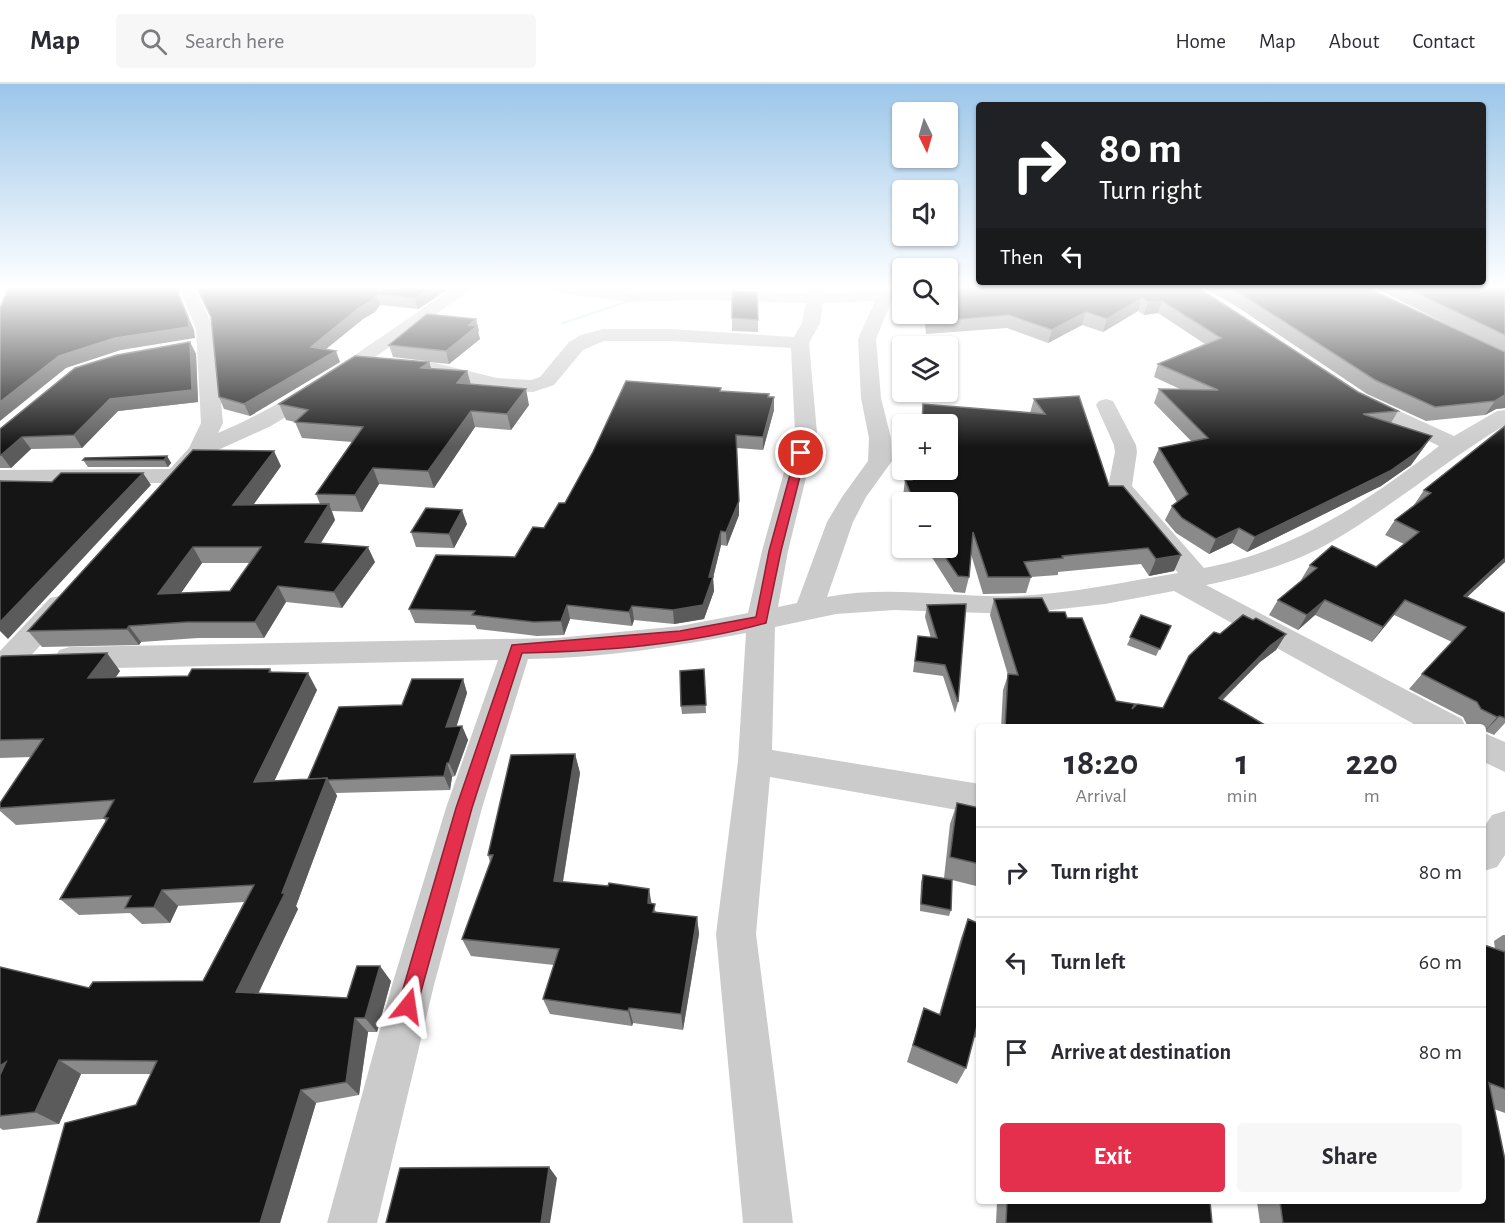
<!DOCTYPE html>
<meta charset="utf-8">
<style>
body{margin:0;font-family:"Alegreya Sans",sans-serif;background:#f7f7f7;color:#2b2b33;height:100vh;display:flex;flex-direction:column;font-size:22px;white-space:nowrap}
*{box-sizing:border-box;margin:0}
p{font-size:20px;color:#7c7c81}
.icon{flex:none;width:33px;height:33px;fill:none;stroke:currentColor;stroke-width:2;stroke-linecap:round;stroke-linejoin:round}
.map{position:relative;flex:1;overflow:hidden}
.side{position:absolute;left:976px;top:640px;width:510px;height:480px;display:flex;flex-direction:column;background:#fff;border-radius:6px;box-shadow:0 2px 4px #0004}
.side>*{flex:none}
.hud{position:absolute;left:976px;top:18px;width:510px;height:183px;border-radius:6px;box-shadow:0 2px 4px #0004;background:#202124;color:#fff;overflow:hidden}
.needle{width:39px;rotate:175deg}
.buttons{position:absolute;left:892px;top:18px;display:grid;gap:12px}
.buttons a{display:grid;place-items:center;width:66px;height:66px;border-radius:6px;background:#fff;box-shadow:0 2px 4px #0004;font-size:30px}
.pin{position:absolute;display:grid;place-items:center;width:51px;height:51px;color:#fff;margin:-26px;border:3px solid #fff;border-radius:50%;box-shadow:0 2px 6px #0007}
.me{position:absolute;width:66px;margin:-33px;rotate:15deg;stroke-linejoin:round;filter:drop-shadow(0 0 4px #0008)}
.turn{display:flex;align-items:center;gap:21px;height:126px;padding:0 24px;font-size:27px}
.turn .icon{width:78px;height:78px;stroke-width:2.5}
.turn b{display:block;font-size:42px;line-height:51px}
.then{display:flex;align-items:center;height:57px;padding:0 24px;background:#0003;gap:12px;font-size:22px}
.eta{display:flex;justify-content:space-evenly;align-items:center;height:102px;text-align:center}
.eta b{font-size:36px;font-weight:700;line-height:42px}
.button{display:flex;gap:12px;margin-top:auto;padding:12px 24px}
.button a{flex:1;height:69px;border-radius:6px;background:#e4304c;color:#fff;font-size:24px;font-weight:700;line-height:69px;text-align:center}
.button a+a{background:#f7f7f7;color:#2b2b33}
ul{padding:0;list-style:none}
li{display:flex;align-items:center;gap:18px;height:90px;padding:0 24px;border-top:2px solid #e1e1e2}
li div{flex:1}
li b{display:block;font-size:22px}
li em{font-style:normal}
header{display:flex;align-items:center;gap:36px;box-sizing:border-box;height:84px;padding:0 30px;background:#fff;border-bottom:2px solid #e1e1e2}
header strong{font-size:28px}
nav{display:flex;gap:33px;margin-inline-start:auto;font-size:21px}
.search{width:420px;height:54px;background:#f7f7f7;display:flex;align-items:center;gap:15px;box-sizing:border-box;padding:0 21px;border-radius:6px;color:#7c7c81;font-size:22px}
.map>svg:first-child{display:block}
</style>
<header>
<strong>Map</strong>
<div class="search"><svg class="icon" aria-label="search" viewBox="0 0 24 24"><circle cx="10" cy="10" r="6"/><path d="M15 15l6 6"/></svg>Search here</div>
<nav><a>Home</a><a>Map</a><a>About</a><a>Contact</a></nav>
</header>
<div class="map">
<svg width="1505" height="1139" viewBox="0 0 1505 1139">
<rect width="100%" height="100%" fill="#fff"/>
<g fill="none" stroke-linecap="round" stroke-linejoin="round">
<path fill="#c8e0eb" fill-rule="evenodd" d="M664,204H670L650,212L646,211Z
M634,214L638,215L564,240L560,239Z"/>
<path fill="#cbcbcb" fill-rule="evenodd" d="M182,204H198L197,209L214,245L223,339L218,349C304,313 376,254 454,204H473L313,317L269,343L207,371L180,402L172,404L162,399L0,400V386L170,385L189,364L201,339L196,245L181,209Z
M552,204H599L631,208L697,206L808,209L809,204H825V209L903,206V216H892L876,255L881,314L891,354L892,377L866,413L853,438L827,513C889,501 953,514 1015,512C1069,510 1124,498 1178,489L1108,403L1115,368L1114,361L1096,321L1099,317L1106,315L1113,317L1136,361L1137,368L1132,402L1204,484C1292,468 1370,416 1439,362L1350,319L1347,315L1350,311L1357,309L1364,311L1454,352L1497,327L1505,326V341C1445,377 1392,423 1331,458C1296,479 1245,493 1206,501L1462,635L1466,644H1421L1174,507L1105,520L1015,530L894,526L836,530L775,543L772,666L980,700V730L770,693L756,850L793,1139H743L716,850L738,677L746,549C674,563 602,574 528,575L482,724L434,901L377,1139H327L392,901L446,724L498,576L70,585L59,582L55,574L59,566L70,563L557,554L680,542L748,529L762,467L795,349L791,264L671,257H604L583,266L554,301L533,308L497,306L435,291L391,287L384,285L381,281L384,277L391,275L435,279L497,294L531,296L540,293L569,258L581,251L603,245H671L794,253L802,239L806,219L697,216L631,218L560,209L554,208ZM875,217L858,255L861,314L869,354L868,377L842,413L827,438L797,519L778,523L788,467L817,349L809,259L820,239L823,219Z
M60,512L70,514L74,521L70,528L11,594L0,597V567L50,514Z
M1484,649L1505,658V688L1484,678Z
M1505,727V771L1497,783L1484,787V743L1492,731Z"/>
</g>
<path fill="#8a8a8a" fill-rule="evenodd" d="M197,204H450L418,225L380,221L375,228L363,235L326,265L340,278L250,332L224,325L219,313L211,233Z
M610,204H633L630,206Z
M732,204H757V205H732Z
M1199,204L1358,308L1398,327L1391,339L1432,352L1422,366L1411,381L1381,402L1247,468L1232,459L1209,470L1176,449L1165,436L1172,422L1177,418L1153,378L1159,364L1191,357L1154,319L1159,305H1180L1154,293L1158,280L1205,260L1158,229L1144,231L1138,227L1103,248L1082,241L1048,259L1007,244L926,250L924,230H948Z
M1204,204H1368L1487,260L1375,204H1505V324L1496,325L1485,331L1426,337L1367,310L1239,224Z
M732,207L758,236V248L732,247Z
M476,235L479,247L478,248L480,255L449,280L429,278L431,285L467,287L471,300L529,321L511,346L475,343L434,404L379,400L362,428L332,427L335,436L321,459L375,478L342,524L286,518L264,554H198L141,558L139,561L42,563L28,547L281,382L253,421L320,420L316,410L352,358L302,354L295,338L286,336L279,320L426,277L393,273L389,261ZM202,479H250L230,507L181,509Z
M190,258L196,270L198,318L118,327L82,364L31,365L11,384H0V345Z
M721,307L774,313V326L763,366L737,364L739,431L727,462L721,461L713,494L714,507L704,535L674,540L634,536L632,542L570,535L564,551L537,552L477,545L475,541L415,539L409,525L515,473L544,444L565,419Z
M1034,315L1109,402L1181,471L1174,487L1149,492L1141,480L1058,488V491L1031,493L1026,509L983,510L971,470L969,493L965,509L954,508L926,464H948V418H905L903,412L905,396H911V386H948V340H921L923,320L1030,329Z
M1505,342V478L1467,513L1505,529V639L1494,651L1485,647L1484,648V644H1472L1467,641L1463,633L1409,605L1422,590L1452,558L1394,531L1372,558L1315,531L1298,546L1269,531L1278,516L1302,496H1301L1310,481L1376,483L1404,460L1385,451L1395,436L1414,421L1424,406Z
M167,372L171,379L168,383H88L83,376Z
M467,440L454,464L416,463L411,448Z
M994,515L1049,528L1067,534L1116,617L1132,625L1162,624L1220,550L1253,536L1286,550L1276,566L1260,578L1223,616L1270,644H1001L1003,606L1008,591L990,531Z
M927,521L958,618L955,629L943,592L913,588L918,552L931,554L925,533Z
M1141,531L1171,542L1156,572L1127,561Z
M0,574L120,587L116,593L188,592L270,585L272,588L317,606L274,697L308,695L402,621L463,595L467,609L456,643L462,642L468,656L455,692L452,693L450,706L336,709L337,712L296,822L298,825L258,909L347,914L391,897L377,948H368L359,1011L316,1019L280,1139H37L136,1021L151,990H81L59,1040L3,1046L0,1044V883L89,904L203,897L244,818L178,822L170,839L142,840L130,829L79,831L60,815L106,737L104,735L16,741L0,727V719L31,673L0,674Z
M704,585L706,629L682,630L681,622Z
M575,670L580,689L563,798L652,820L656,828L697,833L699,850L683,946L633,939L632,942L550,930L543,915L554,881L471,872L462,855L490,778L488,771Z
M957,719L980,724V803L952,796L951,826L949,832L920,827L921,798L923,791L944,794L950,740Z
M968,835L980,840V955L974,953L966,984L957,1000L907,978L924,924L939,931L961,854Z
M1503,851H1505V1029L1494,1025L1505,1139H1260L1257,1118H1484L1495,865L1494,857Z
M997,1118H1210L1212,1139H996Z"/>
<path fill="#5b5b5b" d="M176,204H180L179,210L194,246L195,254L121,266L66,284L0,337V318L59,272Z
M431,204H450L418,225L415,214Z
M377,210L380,221L375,228L363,235L315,274L311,263Z
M1142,214L1138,227L1103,248L1107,235Z
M1162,217L1158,229L1144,231L1148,218Z
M1086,228L1082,241L1048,259L1052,246Z
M476,235L479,247L478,248L480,255L449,280L446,267L469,241Z
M190,258L196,270L198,318L118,327L82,364L74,351L110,315Z
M336,267L340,278L250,332L244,320Z
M429,278L434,293L421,284Z
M467,287L471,302L457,299Z
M526,305L529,321L511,346L507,330Z
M1505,311V324L1496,325L1485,331L1495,317Z
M774,313V326L763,366V353Z
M471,327L475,343L434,404L428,387Z
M1432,352L1422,366L1411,381L1381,402L1247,468L1255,453Z
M22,353L31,365L11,384L1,371Z
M274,367L281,382L242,437L233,421Z
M167,372L171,379L168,383L164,376Z
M373,384L379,400L362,428L355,411Z
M143,389L151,401L8,555L0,547V538Z
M739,417V431L727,462L726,448Z
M329,420L335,436L312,473L305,458Z
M462,426L467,440L454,464L449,450Z
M1239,444L1232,459L1209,470L1216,455Z
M721,447V461L713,494L714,507L704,535L674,540L673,526L709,493Z
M193,463L202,479L169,526L158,510Z
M368,463L375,478L342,524L334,508Z
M1181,471L1174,487L1149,492L1156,475Z
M1505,474V478L1452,527L1464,512Z
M278,502L286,518L264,554L255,538Z
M1325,516L1315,531L1298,546L1307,531Z
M1405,516L1394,531L1372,558L1383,543Z
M567,521L570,535L564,551L561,537Z
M632,522L634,536L632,542L629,528Z
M129,542L141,558L139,561L127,545Z
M1286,550L1276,566L1260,578L1209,629L1219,614L1270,562Z
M107,569L120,587L103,611L88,594Z
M308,589L317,606L266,715L254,698Z
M463,595L467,609L452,657L446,643Z
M1500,632L1484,648L1497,633Z
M462,642L468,656L455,692L449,679Z
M575,670L580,689L560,815L554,797Z
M447,679L452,693L450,706L444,692Z
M327,694L337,712L296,822L298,825L252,923L236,908L282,809Z
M649,805L652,822L648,819Z
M162,806L178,822L170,839L154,823Z
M697,833L699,850L683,946L681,930Z
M380,882L391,897L377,948L365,934Z
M629,924L633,939L632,942L628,927Z
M355,934L368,948L359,1011L346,998Z
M59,976L81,990L59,1040L35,1028Z
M6,978L0,1008V982Z
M301,1006L316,1019L280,1139H260Z
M549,1083L557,1094L550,1139H541Z"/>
<path fill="#151515" stroke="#5b5b5b" stroke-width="1.5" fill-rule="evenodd" d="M8,204H176L188,234L189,243L115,254L59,272L0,318V222H1Z
M197,204H381L379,207L385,204H431L415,214L377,210L372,217L359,224L311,263L336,267L244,320L219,313L211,233Z
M948,204H1199L1358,308L1398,327L1363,330L1432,352L1420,366L1390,387L1255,453L1239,444L1216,455L1182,434L1172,422L1188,410L1159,364L1208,354L1159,305L1218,306L1158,280L1221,254L1162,217L1148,218L1142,214L1107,235L1086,228L1052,246L1009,231L928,238L927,230H948Z
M1231,204H1368L1505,268V311L1495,317L1435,323L1375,296L1244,212Z
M1406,204H1505V251Z
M732,207L757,208L758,236L732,234Z
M427,230L476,235L469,241L477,242L446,267L389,261Z
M190,258L192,306L110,315L74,351L22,353L1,371H0V345L75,284L117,271Z
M355,272L429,278L421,284L467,287L457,299L526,305L507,330L471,327L428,387L373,384L355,411L316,410L363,343L295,338L308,326L279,320Z
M626,297L721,304L720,307L769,310L768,313H774L763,353L736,351L739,417L726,448L721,447L709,493H713L703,521L673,526L632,522L629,528L567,521L561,537L534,538L472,531L475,527L409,525L436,471L515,473L533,443L544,444L559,419H565L593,368Z
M1079,312L1109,402H1123L1181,471L1156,475L1148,464L1062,472L1063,474L1024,478L1031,493H988L973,448L969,493L958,492L939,464H948V418H914L905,396H912L913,386H948V340H922L923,320L1045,330L1034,315Z
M1505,342V474L1464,512L1505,529V634L1500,632L1497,633L1481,625L1477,618L1422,590L1466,543L1405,516L1383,543L1325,516L1307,531L1278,516L1317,484L1310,481L1332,462L1376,483L1419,448L1395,436L1431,409L1424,406Z
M193,366L274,367L233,421L329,420L305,458L368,463L334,508L278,502L255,538H187L129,542L127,545L28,547ZM193,463H261L230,507L158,510Z
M167,372L164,376H83L85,374Z
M61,389H143L0,538V397L52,398Z
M426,424L462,426L449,450L411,448Z
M1042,514L1049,528H1065L1067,534H1082L1116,617L1135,620L1132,625L1137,620L1163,624L1189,572L1214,548L1220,550L1243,531L1253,536L1256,534L1286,550L1270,562L1219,614L1270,644H1005L1008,590L1018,591L994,515Z
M966,520L958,618L945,581L915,577L918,552L937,554L927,521Z
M1141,531L1171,542L1160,565L1130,553Z
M107,569L88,594L188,592L192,585H270L269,588L308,589L254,698L327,694L282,809H285L236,908L347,914L357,882H380L365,934H355L346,998L301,1006L260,1139H37L65,1039L136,1021L157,977L59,976L35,1028L0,1032V991L6,978L0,982V883L89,904L93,898L203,897L254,801L162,806L154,823L125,824L131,812L60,815L108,734H104L114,716L0,724V719L43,655L0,656V574L2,572Z
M704,585L706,621L681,622L680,587Z
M412,595H463L446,643L462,642L449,679H447L444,692L328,696L327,694L308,695L339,623L402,621Z
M575,670L554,797L608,802L609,799L649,805L648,819L655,820L653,828L697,833L681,930L629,924L628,927L543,915L559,865L462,855L493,771H488L511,671Z
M957,719L980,724V780L950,773Z
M923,791L952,796L951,826L921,820Z
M968,835L980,840V934H979L966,984L913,961L924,924L940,931Z
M1484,861L1505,868V1005L1489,999L1505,1076V1139H1283L1280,1118H1484Z
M549,1083L541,1139H386L400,1084Z
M1007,1118H1210L1212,1139H1006Z"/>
<linearGradient id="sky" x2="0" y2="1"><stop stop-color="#9bc6e9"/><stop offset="0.56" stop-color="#fff"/><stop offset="1" stop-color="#fff" stop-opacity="0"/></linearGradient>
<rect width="1505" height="363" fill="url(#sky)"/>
<path fill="#e4304c" stroke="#941f31" stroke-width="1.5" d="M801,365L806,369L781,467L766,539C688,561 603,567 522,569L472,724L417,922L414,929L408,932L401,929L398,922L456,724L512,561L680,547L756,533L769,467L796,369Z"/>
</svg>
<div class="buttons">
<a><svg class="needle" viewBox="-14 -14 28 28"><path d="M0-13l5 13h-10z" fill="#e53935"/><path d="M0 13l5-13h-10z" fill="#7c7c81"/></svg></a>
<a><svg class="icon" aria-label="sound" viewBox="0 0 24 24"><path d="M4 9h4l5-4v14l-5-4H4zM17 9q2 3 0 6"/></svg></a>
<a><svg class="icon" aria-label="search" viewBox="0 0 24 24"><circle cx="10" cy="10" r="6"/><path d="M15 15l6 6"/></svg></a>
<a><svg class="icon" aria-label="layers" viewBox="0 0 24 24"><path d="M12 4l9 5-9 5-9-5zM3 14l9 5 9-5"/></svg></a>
<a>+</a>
<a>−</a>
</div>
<div class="pin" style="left:801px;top:369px;background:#d93025"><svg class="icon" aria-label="arrive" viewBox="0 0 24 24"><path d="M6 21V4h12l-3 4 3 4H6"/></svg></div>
<svg class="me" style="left:408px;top:922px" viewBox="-20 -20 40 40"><path d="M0-17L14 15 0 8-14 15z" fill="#e4304c" stroke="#fff" stroke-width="4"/></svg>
<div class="hud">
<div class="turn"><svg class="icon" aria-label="right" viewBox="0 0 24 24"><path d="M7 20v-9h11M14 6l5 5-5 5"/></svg><div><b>80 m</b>Turn right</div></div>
<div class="then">Then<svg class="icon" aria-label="left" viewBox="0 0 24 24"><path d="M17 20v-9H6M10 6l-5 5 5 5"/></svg></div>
</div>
<section class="side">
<div class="eta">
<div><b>18:20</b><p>Arrival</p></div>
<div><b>1</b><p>min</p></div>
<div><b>220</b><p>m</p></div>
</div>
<ul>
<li><svg class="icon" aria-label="right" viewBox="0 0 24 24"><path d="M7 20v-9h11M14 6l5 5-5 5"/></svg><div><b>Turn right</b></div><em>80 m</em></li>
<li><svg class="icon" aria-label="left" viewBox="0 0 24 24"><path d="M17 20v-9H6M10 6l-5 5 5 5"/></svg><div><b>Turn left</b></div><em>60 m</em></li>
<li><svg class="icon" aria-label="arrive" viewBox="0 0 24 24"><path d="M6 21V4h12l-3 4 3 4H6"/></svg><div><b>Arrive at destination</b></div><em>80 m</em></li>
</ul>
<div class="button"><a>Exit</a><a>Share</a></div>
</section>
</div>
